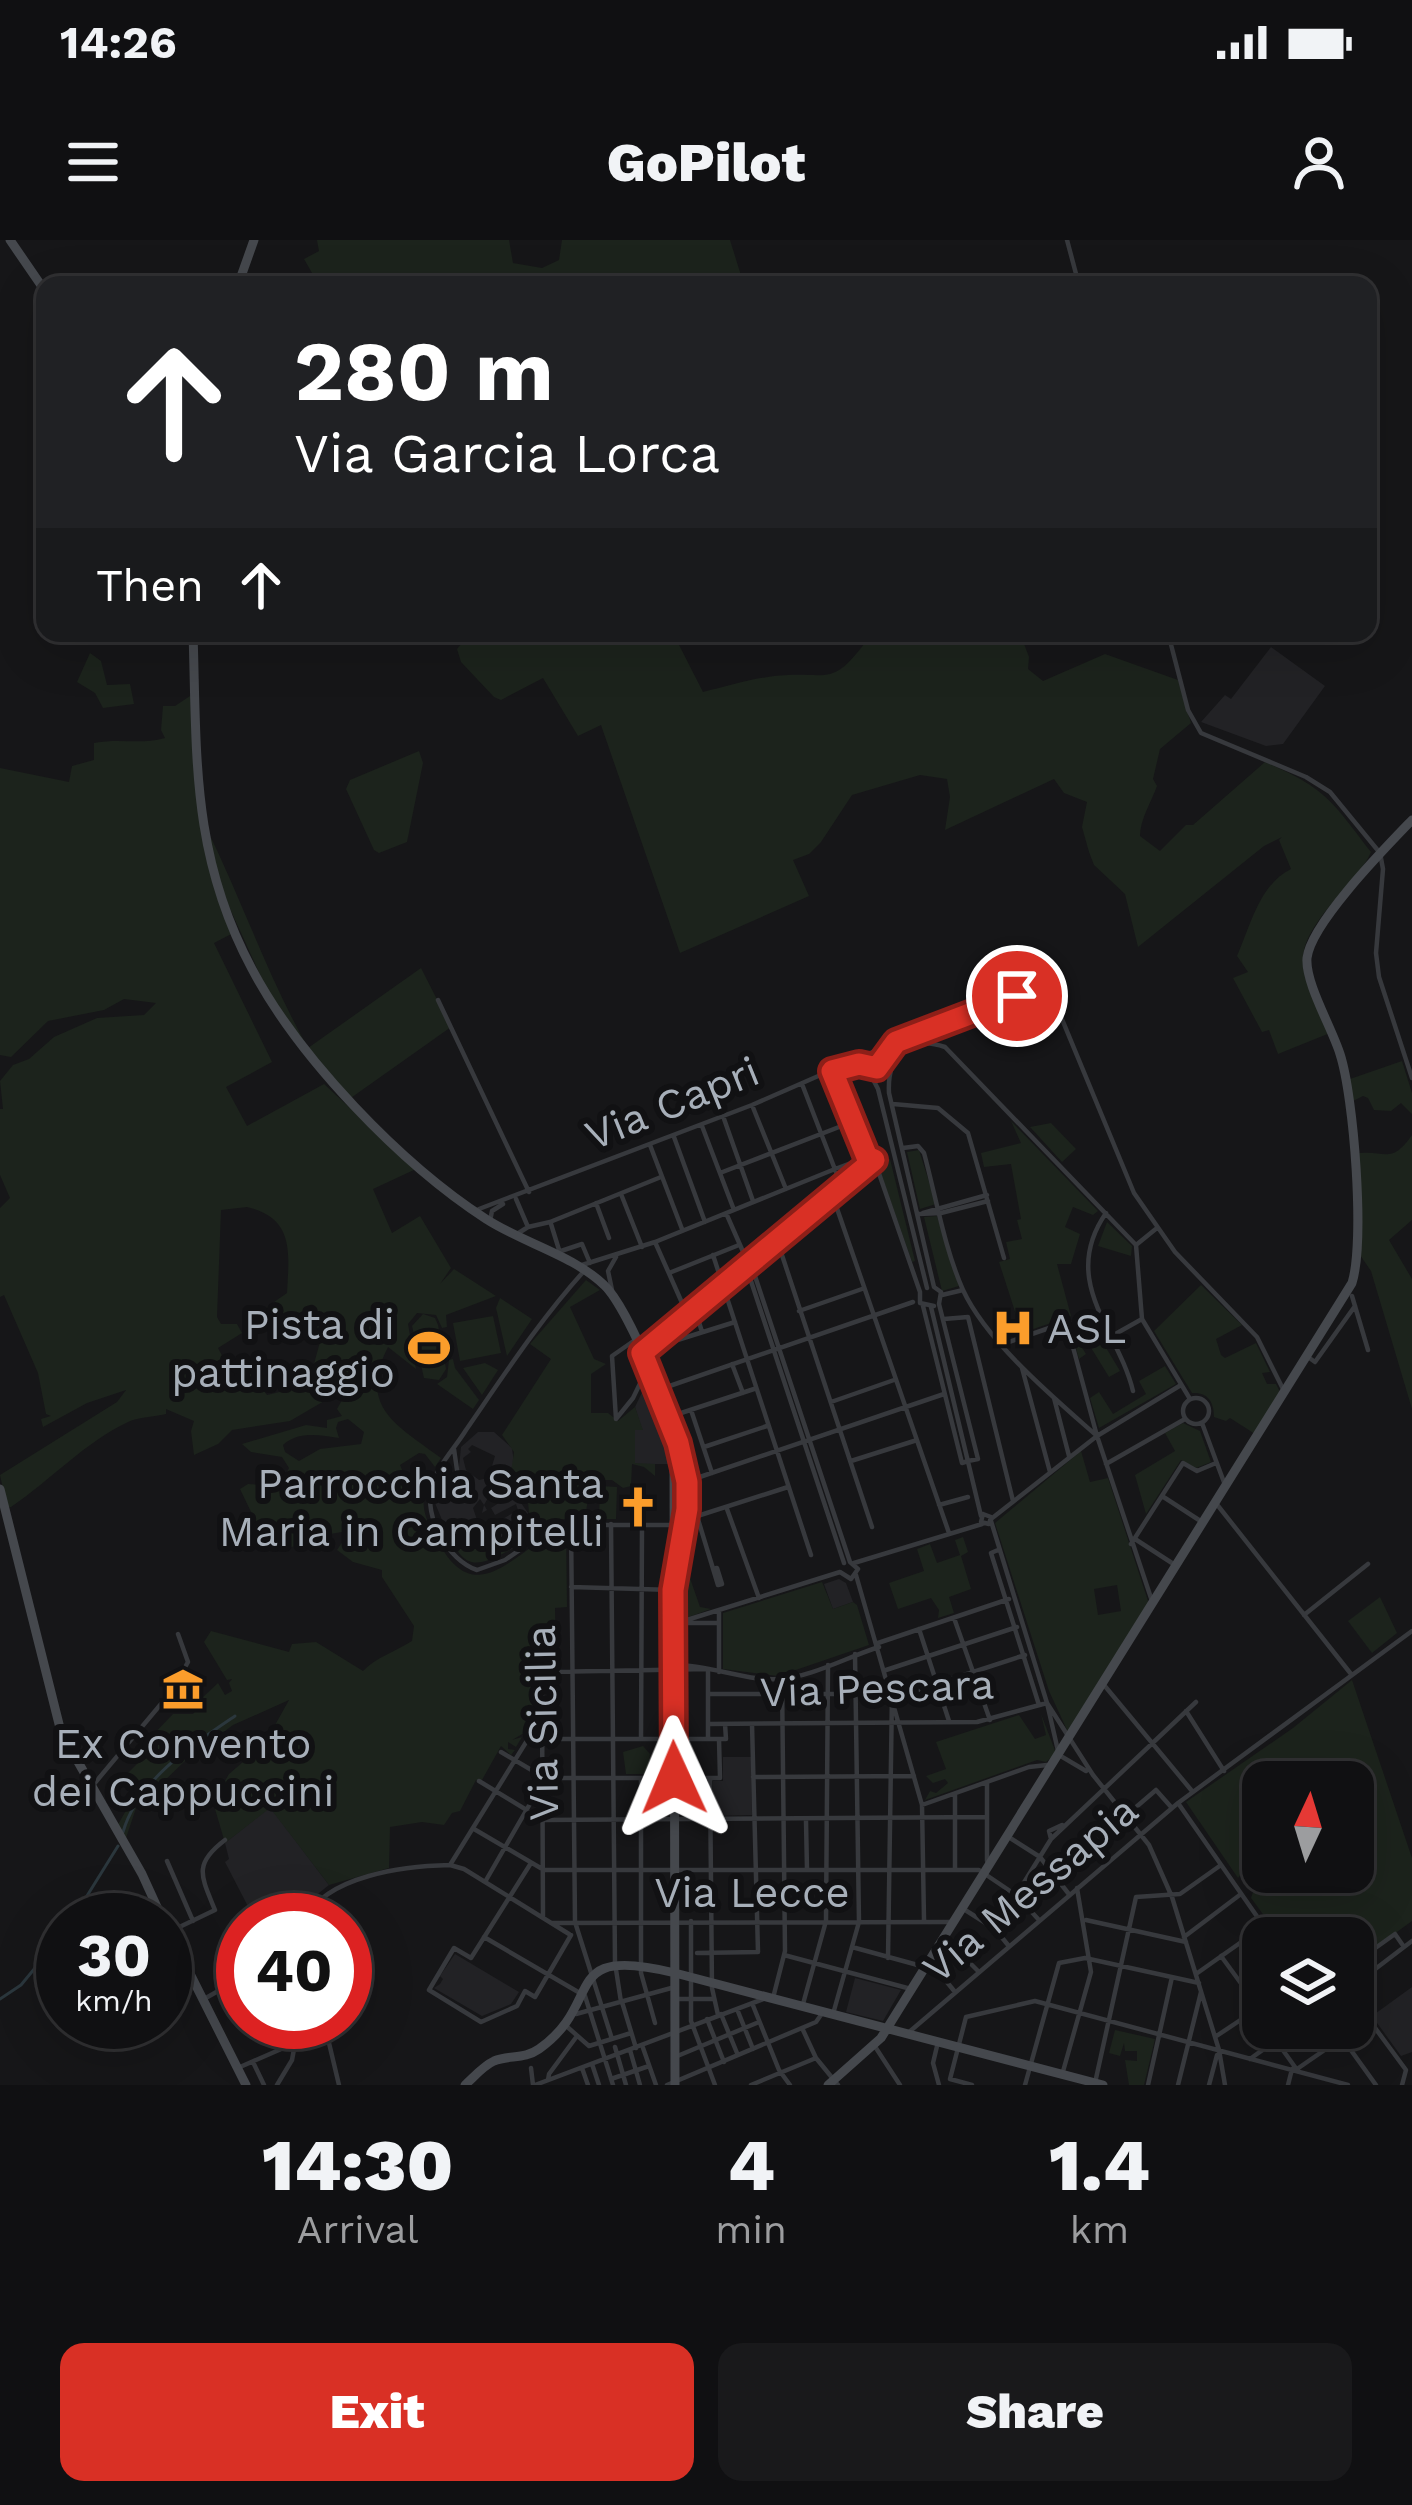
<!DOCTYPE html>
<style>
body{margin:0;font-family:"Work Sans",sans-serif;background:#19191b;color:#f1f3f6;height:100vh;display:flex;flex-direction:column;font-size:45px;white-space:nowrap}
*{box-sizing:border-box;margin:0}
p{font-size:39px;color:#9c9d9f}
.icon{flex:none;width:66px;height:66px;fill:none;stroke:currentColor;stroke-width:2;stroke-linecap:round;stroke-linejoin:round}
.map{position:relative;height:1845px;overflow:hidden}
.side{display:flex;flex-direction:column;background:#101012;flex:1}
.side>*{flex:none}
.guide{position:absolute;left:36px;top:36px;width:1341px;height:366px;border-radius:24px;box-shadow:0 12px 48px #0002,0 0 0 3px #303032;background:#202124;color:#fff;overflow:hidden}
.needle{width:78px;rotate:4deg}
.fabs{position:absolute;left:1242px;top:1521px;display:grid;gap:24px}
.fabs a{display:grid;place-items:center;width:132px;height:132px;border-radius:24px;background:#101012;box-shadow:0 12px 48px #0002,0 0 0 3px #303032;font-size:60px}
.speed{position:absolute;left:36px;top:1653px;display:flex;gap:24px;font-size:60px;font-weight:700;text-align:center}
.speed>*{display:grid;place-content:center;width:156px;height:156px;border-radius:50%;background:#101012;box-shadow:0 12px 48px #0002,0 0 0 3px #303032;line-height:1}
.speed small{font-size:30px;font-weight:400}
.speed .limit{border:18px solid #d22;background:#fff;color:#111}
.pin{position:absolute;display:grid;place-items:center;width:102px;height:102px;color:#fff;margin:-51px;border:6px solid #fff;border-radius:50%;box-shadow:0 3px 12px #0007}
.me{position:absolute;width:132px;margin:-66px;rotate:359deg;stroke-linejoin:round;filter:drop-shadow(0 0 9px #0008)}
.turn{display:flex;align-items:center;gap:42px;height:252px;padding:0 60px;font-size:54px}
.turn .icon{width:156px;height:156px;stroke-width:2.5}
.turn b{display:block;font-size:84px;line-height:102px}
.then{display:flex;align-items:center;height:114px;padding:0 60px;background:#0003;gap:24px;font-size:45px}
.eta{display:flex;justify-content:space-evenly;align-items:center;height:204px;text-align:center}
.eta b{font-size:72px;font-weight:800;line-height:84px}
.action{display:flex;gap:24px;margin-top:auto;padding:24px 60px}
.action a{flex:1;height:138px;border-radius:24px;background:#d93025;color:#fff;font-size:48px;font-weight:800;line-height:138px;text-align:center}
.action a+a{background:#19191b;color:#f1f3f6}
.status{display:flex;justify-content:space-between;align-items:center;height:84px;padding:0 60px;background:#101012;direction:ltr}
.status svg{height:33px;fill:currentColor}
header{display:flex;justify-content:space-between;align-items:center;height:156px;padding:0 60px;background:#101012;font-size:54px;font-weight:800}
.map>svg:first-child{display:block}
</style>
<div class="status"><b>14:26</b><svg viewBox="0 0 49 12"><path d="M0 12V9h3v3zM5 12V6h3v6zM10 12V3h3v9zM15 12V0h3v12zM26 1h20v11H26zM47 4h2v5h-2z"/></svg></div>
<header><svg class="icon" aria-label="menu" viewBox="0 0 24 24"><path d="M4 6h16M4 12h16M4 18h16"/></svg>GoPilot<svg class="icon" aria-label="person" viewBox="0 0 24 24"><circle cx="12" cy="8" r="4"/><path d="M4 21q1-7 8-7t8 7"/></svg></header>
<div class="map">
<svg width="1412" height="1845" viewBox="0 0 1412 1845">
<rect width="100%" height="100%" fill="#161618"/>
<path fill="#222225" fill-rule="evenodd" d="M1271,407L1325,446L1283,504L1266,506L1201,482L1225,455L1231,459Z
M647,1142L666,1183L656,1189L668,1190V1224H635V1190H642L635,1167Z
M478,1192H494L512,1208L514,1223L505,1240L528,1273L529,1291L514,1300L517,1306L510,1310L506,1305L491,1309L468,1304L445,1287L435,1263L459,1227L461,1207ZM472,1205L495,1216L492,1226H504L501,1235L479,1240L466,1230L463,1218L471,1212L468,1209ZM503,1246L505,1259L491,1268L495,1275L516,1264L518,1270L499,1281L502,1286L519,1276L523,1281L493,1299L473,1297L470,1294L474,1289L485,1293L499,1290L496,1285L478,1283L473,1268L480,1259L484,1265L482,1273L487,1270L484,1265L490,1254Z
M839,1339L846,1343L853,1362L833,1369L824,1344Z
M723,1517H751L752,1575L713,1576V1541H723Z
M270,1567L329,1645L294,1673L289,1669L279,1680H255L225,1622L229,1619L225,1603Z
M170,1712L192,1755L165,1772V1714Z
M455,1714L519,1752L511,1764L482,1776L434,1748L440,1744L443,1739L440,1736Z
M855,1738L901,1750L883,1781L846,1772Z
M1412,1747V1812L1401,1816L1372,1776Z"/>
<path fill="#1c231c" fill-rule="evenodd" d="M317,0H509L513,23L542,28L559,20L562,0H730L744,45H319L304,19L319,11Z
M470,393H688L677,401L703,452C724,447 746,440 768,437C831,428 829,454 872,393H1020L1029,417L1028,429L1043,441L1105,414L1178,440L1191,483L1160,509L1153,539L1157,546C1151,563 1140,579 1140,596L1160,611L1186,585H1193L1265,522C1326,548 1332,561 1371,612C1365,626 1353,638 1343,650C1288,714 1296,720 1330,793L1278,814L1269,790L1262,792L1233,738L1248,732L1237,716C1251,685 1259,645 1291,629L1279,600L1282,597L1264,606L1138,707L1125,654L1094,625L1089,612L1082,587L1087,562L1064,553L1054,539L945,590L950,557L947,539L920,535L852,555L821,602L809,614L793,620L809,656L680,713L601,485L578,496L543,438L501,460L494,457L461,422L457,409Z
M90,413L101,421L107,445L130,444L134,464L103,468L95,453L77,442Z
M193,454C194,551 196,601 235,692L214,703L272,822L226,847L247,886L324,844L416,929L373,949L392,993L420,976L451,1028L440,1044L454,1029L496,1056L446,1075L447,1087L442,1088L436,1075L417,1073L408,1084L416,1129L388,1107C357,1167 397,1185 441,1218L435,1227L425,1214L419,1213L400,1225L408,1244L426,1245C419,1270 428,1283 440,1305C480,1376 522,1299 566,1289L567,1367L555,1368L556,1417L544,1418V1446L537,1452V1495L524,1493L512,1500L522,1497L516,1507L508,1502V1509L515,1510L511,1515L501,1506L482,1540H476L460,1571L452,1573L444,1585L422,1582L390,1587L389,1628L329,1645L270,1568L225,1603L213,1562L229,1534L265,1503L289,1460L233,1485L185,1521L136,1568L125,1601L116,1588L140,1546L128,1533L151,1510L145,1506L147,1501L173,1474H193L203,1462L201,1459L218,1443L225,1455L232,1451L229,1443L232,1439L227,1440L204,1402L211,1391L289,1412L292,1404L316,1402L363,1431C376,1417 395,1412 412,1401L414,1386L382,1337V1330L353,1322L337,1310L343,1301L342,1292L306,1298V1304L286,1308L284,1303L267,1305L240,1249L248,1244L280,1246L289,1228L282,1217L251,1212L242,1204L306,1185L327,1188V1180L342,1176L337,1169L346,1153L343,1150L290,1181L232,1190L218,1204L194,1215L191,1191L194,1181L166,1169V1174C154,1177 139,1177 128,1182C85,1202 51,1240 11,1267H7L0,1235L117,1162L126,1150L87,1163L43,1187L41,1179L51,1176L46,1174L38,1133L4,1055L0,1057V968L10,958L0,935V869H3L0,841L13,825L29,819L54,797L97,778L144,775L156,763L124,759L104,770L48,781L11,817L0,815V528L69,542L72,526L94,520V503C121,498 140,505 165,498L161,490L163,466H175ZM247,967C295,978 289,1013 287,1053L251,1078L284,1089L323,1091L314,1124L313,1144L267,1155L254,1138L250,1122L231,1133L218,1108L242,1093L237,1084H221L217,1077L221,970ZM348,1179L364,1192L361,1204L320,1209L299,1221L285,1212L283,1205C298,1191 320,1195 339,1198L336,1188L338,1182Z
M419,511L423,523L407,602L379,613L374,610L346,549L350,540Z
M205,585C241,658 268,737 308,808L421,728L451,787L348,860L277,772L216,638Z
M1402,821L1412,853V874L1401,863L1391,871L1374,870L1368,858L1363,856L1349,863L1350,839Z
M1011,881L1098,971L1093,975L1073,967L1065,987L1080,994L1071,1024H1057L1071,1076L1022,1093L999,1022L1010,1019L1006,1002L1022,999L1017,980L1021,979L1011,924L984,927L981,913L1021,903Z
M1051,883L1076,909L1062,922L1030,887Z
M1412,895V980L1389,1000L1412,1039V1169L1371,1031L1360,1015L1354,914C1384,908 1390,927 1412,895Z
M919,910L936,964L920,969L907,912Z
M890,919L915,1021L912,1022L877,922Z
M937,976L959,1046L942,1051L924,977Z
M1107,982L1132,1006L1131,1016L1098,1006Z
M586,1040L600,1050L570,1067L594,1119L606,1124L591,1134V1173H608L618,1181L635,1167L643,1190H635V1223L655,1224V1236L644,1227L632,1224L631,1246L623,1248L612,1240H605L589,1251L585,1279H558L531,1297L527,1249L511,1232L514,1212L502,1195L551,1119L530,1104Z
M1201,1045L1242,1085L1216,1099L1221,1115L1225,1118L1256,1103L1270,1132L1262,1133L1267,1144H1276L1280,1152L1255,1194L1230,1178L1226,1181L1214,1177C1214,1162 1208,1152 1192,1153L1154,1091Z
M500,1058L532,1079L507,1116L496,1068Z
M423,1074L435,1078L438,1085L446,1129L439,1140L424,1138L412,1086Z
M493,1076L501,1113L460,1121L453,1083Z
M1085,1087L1094,1101L1105,1097L1109,1103L1105,1106L1120,1131L1109,1137L1082,1093L1076,1098L1086,1114L1079,1119L1072,1094Z
M453,1119L455,1128L479,1160L473,1169L437,1144L447,1137L449,1120Z
M485,1123L498,1130L482,1155L463,1128Z
M1165,1126L1176,1144L1099,1188L1090,1158L1099,1152L1113,1174L1146,1154L1139,1141Z
M1183,1183L1200,1191L1211,1222L1196,1228L1181,1220L1146,1274L1135,1235L1175,1211L1165,1193Z
M1081,1211L1090,1242L1108,1238L1149,1364L1068,1492L1049,1451L995,1283ZM1117,1345L1121,1371L1098,1375L1094,1349Z
M600,1246L617,1247L616,1279H599Z
M445,1287C466,1302 480,1312 506,1305L510,1310C471,1331 463,1327 445,1287Z
M963,1297L968,1312L961,1316L971,1349L949,1357L954,1373L938,1378L939,1370L931,1358L898,1369L889,1343L924,1331L917,1309L930,1304L937,1323L960,1315L955,1300Z
M682,1315L700,1367L711,1369L680,1380L677,1346Z
M822,1342L833,1369L853,1362L857,1365L869,1405L778,1436L723,1429V1373Z
M1380,1357L1397,1393L1372,1413L1348,1381Z
M1352,1440L1412,1618V1681L1353,1724V1698H1272L1260,1681L1265,1677L1251,1658L1253,1652L1259,1654L1281,1641L1306,1649L1299,1638L1311,1632H1353V1542H1263V1583L1252,1588L1255,1594C1243,1607 1251,1625 1238,1638L1186,1562L1293,1488Z
M1041,1474L1056,1513L1046,1522L1037,1520L925,1560L930,1551L936,1553L948,1543L945,1539L933,1543L926,1536L946,1529L936,1502L1019,1475L1035,1499L1046,1495Z
M643,1506L650,1514L648,1534H626L623,1512Z
M1115,1790L1155,1799L1144,1845H1129L1125,1820L1137,1821V1811H1125L1124,1803L1120,1816L1109,1813Z"/>
<g fill="none" stroke-linecap="round" stroke-linejoin="round">
<path stroke="#2b373d" stroke-width="3" d="M123,1592C138,1540 192,1505 235,1476
M72,1680L118,1606
M0,1759L21,1745L63,1694"/>
<path stroke="#37393d" stroke-width="4.5" d="M1067,0L1079,45
M1168,393L1188,470L1201,493L1306,537L1330,552L1380,613L1383,629L1376,713L1379,737L1412,838
M438,760L529,952
M868,828L880,825L881,817L875,812
M832,831L867,917
M802,844L841,945
M893,864L938,868L968,893L1004,1018
M752,865L786,949
M723,876L753,961
M702,886L734,970
M674,897L705,982
M650,905L682,989
M903,908L918,906L924,913C936,957 944,1007 963,1050C987,1102 1054,1158 1097,1196
M874,919L920,1052V1063L934,1066
M720,933L852,882
M621,954L642,1007
M832,954L949,1293
M516,959L528,987
M596,963L609,998
M479,969L752,865L864,816
M726,973L748,1023
M923,973L987,955
M1106,973C1059,1041 1118,1089 1133,1151
M919,974L941,973L988,961
M490,981L492,971L503,964
M551,984L560,1013
M1157,988L1136,1005L1142,1079L1190,1159
M517,994L528,987L550,982L661,937
M777,1000L872,1287
M655,1002L687,1074
M561,1011L582,1004L590,1023
M713,1015L811,1315
M750,1021L850,1322L858,1329L851,1339L840,1332
M582,1025L655,1002L835,929L867,917L874,919
M746,1026L844,1323
M584,1031C539,1081 504,1135 466,1190C455,1208 437,1226 432,1246C423,1277 448,1320 477,1330L505,1320L556,1285H672
M669,1033L739,1005
M927,1048L878,849L865,824V815L1047,743L1134,953L1175,1012L1257,1097L1284,1151
M612,1050L608,1031L616,1017
M942,1055L963,1050
M1352,1056L1368,1110
M923,1066L962,1223L968,1221
M931,1067L981,1276
M695,1069L702,1092
M799,1071L862,1049
M944,1079L968,1077L1013,1261
M1067,1085L1097,1196L1151,1358
M1110,1097L1142,1079
M635,1100L612,1116L616,1179L633,1158L648,1127
M1003,1104L1055,1086L1099,1079
M652,1108L735,1082
M643,1112L874,919
M1308,1117L1315,1122L1355,1066
M732,1124L743,1153
M1022,1128L1050,1232
M658,1150L913,1062
M1183 1171a13 13 0 1 1 26 0a13 13 0 1 1-26 0Z
M1054,1158L1069,1216
M831,1162L894,1140
M691,1170L712,1233
M669,1177L754,1149
M1202,1183L1225,1245
M704,1207L767,1186
M454,1209L457,1230
M851,1221L914,1201
M968,1221L978,1219L939,1064L941,1052L934,1047L889,853C887,817 907,794 945,807L1136,1005
M1106,1224L1185,1179
M688,1241L944,1154
M1162,1256L1202,1282
M1215,1262L1351,1434
M939,1265L968,1257
M727,1269L759,1358
M983,1274L991,1277L989,1284L981,1282Z
M697,1276L718,1345L722,1344L717,1328L713,1329
M991,1279L1097,1196L1181,1145
M685,1280L788,1247
M991,1281L1047,1463L1059,1515L1086,1531
M571,1283L575,1682L612,1799
M611,1284L615,1723L621,1762
M1135,1299L1175,1325
M1131,1304L1183,1223L1197,1231L1216,1223
M998,1310L991,1313L1039,1465
M854,1323L982,1284
M856,1335L922,1565L924,1680
M571,1347L673,1350
M1304,1375L1368,1324
M954,1378L990,1480
M687,1383H718
M674,1384L840,1332
M919,1389L949,1481
M878,1403L1009,1359
M676,1425C711,1425 743,1441 779,1439C812,1437 847,1417 879,1407
M886,1430L1017,1387
M546,1432L708,1429
M719,1432V1372
M1104,1445L1192,1551
M542,1453L543,1678
M708,1454H892L888,1718
M893,1458L1025,1415
M1047,1463L1093,1535L1149,1605L1172,1657L1219,1810L1225,1845
M1186,1471L1224,1531
M708,1484L977,1482L1047,1463
M641,1499L642,1285
M708,1499V1432
M501,1512L545,1538H720L719,1499
M753,1537L914,1536
M641,1538V1733L655,1783
M710,1538L712,1748L718,1775
M479,1541L543,1580L987,1577
M94,1544L171,1452L188,1422L178,1394
M1178,1563L1272,1698
M922,1565L1029,1527L1047,1525
M1128,1574L1156,1550L1172,1568
M806,1581L807,1630
M474,1589L544,1630H979L1016,1655L1039,1680
M1007,1596L1040,1617L1068,1653
M1051,1599L1049,1591L1062,1585
M167,1621L193,1681
M987,1621V1543
M531,1623L471,1718L454,1708L429,1750L481,1782L517,1766L525,1751L535,1757L571,1695
M450,1625L528,1499H726L725,1484
M955,1630V1554
M485,1642L542,1543
M962,1668L995,1689L1008,1705
M304,1680C327,1635 405,1626 450,1625L464,1629L569,1694
M1086,1680L1186,1702
M691,1681V1781L715,1845
M551,1683L953,1682
M995,1689L1051,1599L1196,1462
M169,1692L215,1670C201,1636 193,1624 225,1600
M484,1697L585,1756L613,1845
M1184,1697L1241,1654
M945,1698L979,1732
M852,1707L925,1727
M697,1713L758,1712L752,1484
M784,1715L911,1749
M1221,1716L1259,1768
M1353,1724L1395,1694L1404,1707
M926,1726L942,1736L955,1752
M1196,1734L1264,1686
M1353,1746L1412,1701
M773,1758L785,1711L782,1439
M1353,1758L1406,1830L1402,1845
M204,1759L243,1737
M675,1759H714
M622,1762L636,1808
M752,1763L779,1830L790,1845
M803,1764L826,1681L828,1425
M737,1769L753,1809
M1255,1771L1263,1782
M576,1774L675,1747
M721,1774L737,1813
M833,1774L859,1682L855,1414
M707,1779L724,1822
M324,1782L339,1845
M564,1784L589,1806L631,1793
M1267,1788L1295,1827
M1335,1788L1376,1845
M803,1790L816,1818L838,1845
M908,1793L1178,1563L1412,1391
M1215,1797L1263,1765
M938,1802L933,1823L939,1845
M642,1805L656,1845
M874,1805L900,1845
M615,1807L626,1845
M630,1810L640,1845
M675,1817L759,1782
M1250,1819L1293,1788
M253,1822L264,1845
M592,1824L599,1845
M240,1827L295,1803
M531,1828L533,1845
M582,1828L588,1845
M1297,1829L1368,1780
M1062,1835L1091,1732L1077,1648
M611,1839L649,1826
M548,1840L549,1834L577,1796
M1095,1843L1136,1657L1180,1654L1221,1625
M277,1845L292,1820L299,1782
M535,1845L766,1758
M667,1845L816,1782L823,1772
M751,1845L816,1818
M972,1845L950,1839L966,1777L1035,1761L1348,1845
M1025,1845L1059,1723L1085,1718L1199,1743
M1148,1845L1172,1737
M1178,1845L1201,1752
M1209,1845L1217,1815
M1288,1845L1292,1829"/>
<path stroke="#45484d" stroke-width="9" d="M10,0L45,51
M238,45L254,0
M193,393C197,517 191,615 252,729C299,818 401,924 486,979C523,1003 573,1015 604,1045C630,1069 682,1200 686,1236C690,1267 682,1296 675,1326
M674,1203L675,1845
M0,1249L61,1492L142,1634L163,1680
M165,1684L246,1845
M465,1845C474,1837 483,1826 494,1821C509,1815 525,1819 539,1809C606,1762 557,1704 675,1733L1103,1845
M828,1845L881,1798L1352,1043C1365,1001 1354,857 1340,814C1332,788 1305,743 1307,718C1311,683 1386,607 1412,580"/>
</g>
<g fill="none" stroke-linecap="round" stroke-linejoin="round">
<g stroke="#8d1f18" stroke-width="30">
<path id="route" d="M674,1538L673,1350L687,1269V1242L678,1203L642,1113L874,920L867,917L832,831L859,824L877,828L896,802L1017,756"/>
</g>
<use href="#route" stroke="#d93025" stroke-width="21"/>
</g>
<defs>
<g id="hospital-bare" transform="scale(3.24)"><path d="M-5-5h3v3.5h4V-5h3V5h-3V1.5h-4V5h-3Z" fill="#fb9d2b" stroke="#111113" stroke-width="2.5" paint-order="stroke"/></g>
<g id="stadium-bare" transform="scale(3.24)"><path d="M0-5a6.5 5 0 1 0 0 10a6.5 5 0 1 0 0-10ZM-3.5-1.8h7v3.6h-7Z" fill="#fb9d2b" stroke="#111113" stroke-width="2.5" paint-order="stroke"/></g>
<g id="church-bare" transform="scale(3.24)"><path d="M-1.2-6h2.4v3.5h3.3v2.4h-3.3V6h-2.4V-.1h-3.3v-2.4h3.3Z" fill="#fb9d2b" stroke="#111113" stroke-width="2.5" paint-order="stroke"/></g>
<g id="museum-bare" transform="scale(3.24)"><path d="M0-6L6-3V-2H-6V-3ZM-5-1h2V3h-2ZM-1-1h2V3h-2ZM3-1h2V3H3ZM-6 4H6V6H-6Z" fill="#fb9d2b" stroke="#111113" stroke-width="2.5" paint-order="stroke"/></g>
</defs>
<g fill-rule="evenodd">
<use href="#hospital-bare" x="1013" y="1088"/>
<use href="#stadium-bare" x="429" y="1108"/>
<use href="#church-bare" x="638" y="1267"/>
<use href="#museum-bare" x="183" y="1449"/>
</g>
<g text-anchor="middle" dominant-baseline="central" stroke-width="12" stroke-linejoin="round" paint-order="stroke">
<g font-size="42" fill="#a7afb9" stroke="#111113">
<text transform="translate(672 863) rotate(-22)">Via Capri</text>
<text transform="translate(877 1448) rotate(-2)">Via Pescara</text>
<text transform="translate(542 1483) rotate(-91)">Via Sicilia</text>
<text transform="translate(1030 1649) rotate(-40)">Via Messapia</text>
<text x="752" y="1652">Via Lecce</text>
</g>
<g font-size="42" fill="#a7afb9" stroke="#111113" text-anchor="end">
<text x="395" y="1084">Pista di<tspan x="395" dy="48">pattinaggio</tspan></text>
<text x="1047" y="1088" text-anchor="start">ASL</text>
<text x="604" y="1243">Parrocchia Santa<tspan x="604" dy="48">Maria in Campitelli</tspan></text>
<text x="183" y="1503" text-anchor="middle">Ex Convento<tspan x="183" dy="48">dei Cappuccini</tspan></text>
</g>
</g>
</svg>
<div class="fabs">
<a><svg class="needle" viewBox="-14 -14 28 28"><path d="M0-13l5 13h-10z" fill="#e53935"/><path d="M0 13l5-13h-10z" fill="#9c9d9f"/></svg></a>
<a><svg class="icon" aria-label="layers" viewBox="0 0 24 24"><path d="M12 4l9 5-9 5-9-5zM3 14l9 5 9-5"/></svg></a>
</div>
<div class="speed"><div>30<small>km/h</small></div><div class="limit">40</div></div>
<div class="pin" style="left:1017px;top:756px;background:#d93025"><svg class="icon" aria-label="arrive" viewBox="0 0 24 24"><path d="M6 21V4h12l-3 4 3 4H6"/></svg></div>
<svg class="me" style="left:674px;top:1538px" viewBox="-20 -20 40 40"><path d="M0-17L14 15 0 8-14 15z" fill="#d93025" stroke="#fff" stroke-width="4"/></svg>
<div class="guide">
<div class="turn"><svg class="icon" aria-label="ahead" viewBox="0 0 24 24"><path d="M12 20V5M6 11l6-6 6 6"/></svg><div><b>280 m</b>Via Garcia Lorca</div></div>
<div class="then">Then<svg class="icon" aria-label="ahead" viewBox="0 0 24 24"><path d="M12 20V5M6 11l6-6 6 6"/></svg></div>
</div>
</div>
<section class="side">
<div class="eta">
<div><b>14:30</b><p>Arrival</p></div>
<div><b>4</b><p>min</p></div>
<div><b>1.4</b><p>km</p></div>
</div>
<div class="action"><a>Exit</a><a>Share</a></div>
</section>
